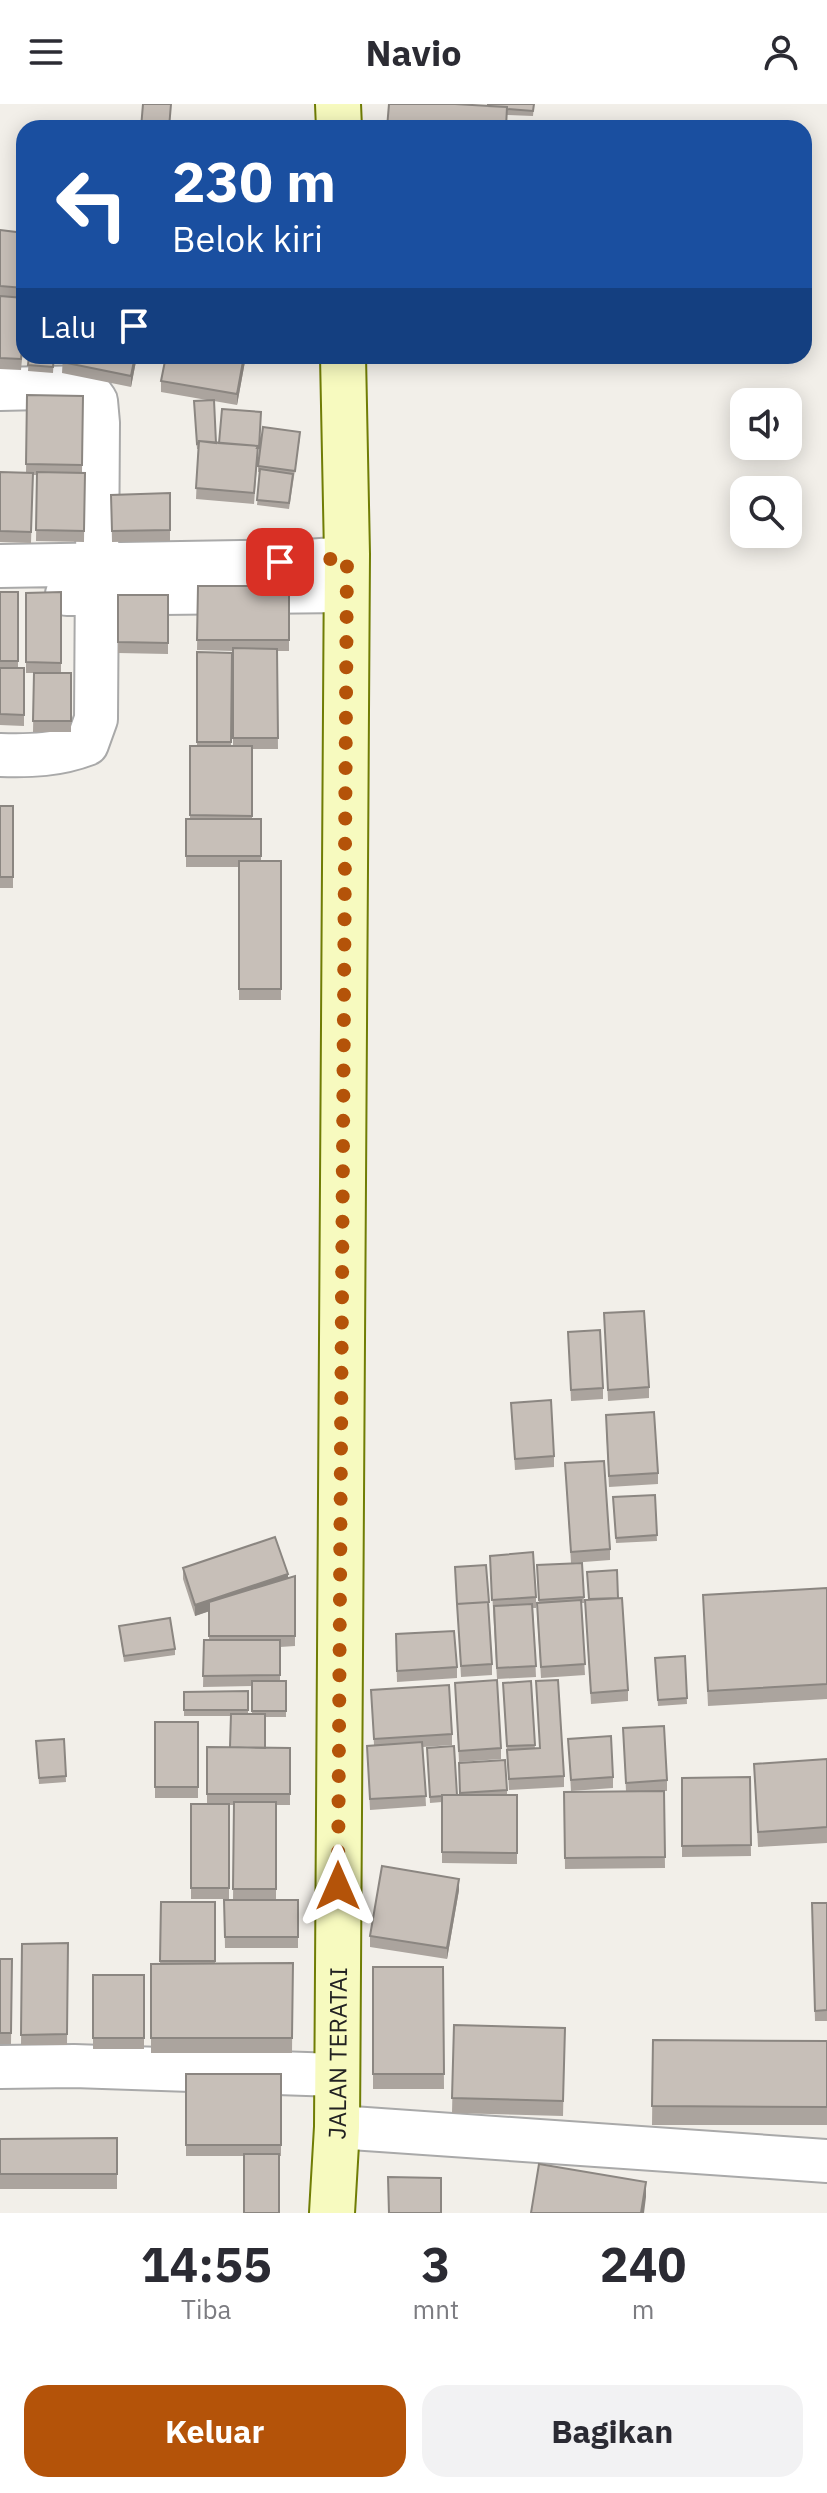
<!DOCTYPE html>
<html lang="id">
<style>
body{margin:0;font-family:"IBM Plex Sans",sans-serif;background:#f2f2f3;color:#2b2b33;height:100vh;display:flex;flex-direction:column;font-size:30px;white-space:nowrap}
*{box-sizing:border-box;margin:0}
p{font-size:26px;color:#7c7c81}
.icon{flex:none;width:44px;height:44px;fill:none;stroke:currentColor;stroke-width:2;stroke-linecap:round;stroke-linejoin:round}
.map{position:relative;height:2109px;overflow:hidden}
.drawer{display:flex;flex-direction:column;background:#fff;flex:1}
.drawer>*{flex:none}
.banner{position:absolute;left:16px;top:16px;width:796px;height:244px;border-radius:24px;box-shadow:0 4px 20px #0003;background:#1a4fa0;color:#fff;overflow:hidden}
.buttons{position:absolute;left:730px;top:284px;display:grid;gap:16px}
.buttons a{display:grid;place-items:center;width:72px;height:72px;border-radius:16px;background:#fff;box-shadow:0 4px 20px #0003;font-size:40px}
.pin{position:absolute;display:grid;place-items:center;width:68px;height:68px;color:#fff;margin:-34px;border-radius:16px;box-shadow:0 4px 12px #0006}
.me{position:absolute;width:88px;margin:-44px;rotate:0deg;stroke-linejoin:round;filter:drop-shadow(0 0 6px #0008)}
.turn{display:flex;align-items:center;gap:28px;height:168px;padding:0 24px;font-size:36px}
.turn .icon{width:104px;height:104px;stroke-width:2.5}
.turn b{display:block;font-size:56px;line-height:68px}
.then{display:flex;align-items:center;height:76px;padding:0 24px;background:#0003;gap:16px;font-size:30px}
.eta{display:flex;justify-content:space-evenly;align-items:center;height:136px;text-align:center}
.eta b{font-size:48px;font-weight:700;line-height:56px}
.cta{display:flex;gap:16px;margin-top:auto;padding:16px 24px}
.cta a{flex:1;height:92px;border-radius:24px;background:#b45309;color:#fff;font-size:32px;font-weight:700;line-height:92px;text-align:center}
.cta a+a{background:#f2f2f3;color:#2b2b33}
header{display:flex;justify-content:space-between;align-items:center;height:104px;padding:0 24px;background:#fff;font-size:36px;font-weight:700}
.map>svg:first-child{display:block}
</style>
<header><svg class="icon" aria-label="menu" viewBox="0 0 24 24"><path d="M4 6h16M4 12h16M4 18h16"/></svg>Navio<svg class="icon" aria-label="person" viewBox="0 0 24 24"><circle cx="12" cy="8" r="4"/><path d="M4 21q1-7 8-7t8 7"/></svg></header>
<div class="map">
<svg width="827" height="2109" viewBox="0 0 827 2109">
<rect width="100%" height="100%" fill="#f2efe9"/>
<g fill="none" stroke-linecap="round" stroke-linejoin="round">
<g stroke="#a9a9a9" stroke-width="46">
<path id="street" d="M0,285L86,283L96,297L98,319L96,615L87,640C58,651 31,652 0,651
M0,462L308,457L347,454
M67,490L345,487
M0,1963L74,1962L337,1971
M337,2023L827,2057"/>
</g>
<g stroke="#707d05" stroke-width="48">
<g id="secondary">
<path d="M338,0L339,24"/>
<path id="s1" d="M332,2109L337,2023L347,450L343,252"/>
</g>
</g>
<use href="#street" stroke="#fff" stroke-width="42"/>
<use href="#secondary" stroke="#f7fabf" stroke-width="44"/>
</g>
<path fill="#aba49e" d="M534,0L533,12L507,11V24H387L488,2Z
M0,126L24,129V234L21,266L0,265Z
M29,252H54L53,269L28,267Z
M63,252H137L131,283L62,269Z
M246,252L237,301L214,297L216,339H219L261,308L254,400L196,395L198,345H197L194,297L207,296L161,288V277Z
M27,291L83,292L82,369H85L84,438L36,437L37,371H33L31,439L0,438V368L26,369Z
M300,334L289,405L257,401L260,368H258V362Z
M170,389V437L112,438L111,391Z
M198,482H289V547H277L278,645H252V715H261V757H281V896H239V763H186V715H190V642H197V548L232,549L231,642H233V547L197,546Z
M0,488H18V564H24V622L0,621Z
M61,488V569H71V628H33L34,569H26V489Z
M118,491H168V550L118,549Z
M0,702H13V784H0Z
M604,1209L649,1283V1294L608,1297Z
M568,1228L603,1284V1295L571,1297Z
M511,1299L554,1352V1363L515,1366Z
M606,1322L658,1369V1380L609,1383Z
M565,1359L610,1445V1456L571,1459Z
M655,1391L657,1437L616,1439L613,1393Z
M490,1452L536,1493V1504H533L536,1573L497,1575Z
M582,1459L584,1499H581L585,1571L541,1574L537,1510V1499H539L537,1461Z
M455,1463L492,1560V1571L461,1573Z
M183,1464L288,1474L295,1472V1542L280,1543V1577H286V1613H265V1644H290V1701H276V1796H298V1844H225L224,1796H233L234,1701H229V1795H191V1700H207V1643H230L231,1612H184V1588L248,1587V1610H252V1582L203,1583L204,1536H209V1507L195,1512L183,1475Z
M827,1484V1595L708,1602L703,1491Z
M618,1494L628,1586V1597L591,1600L585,1496Z
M119,1522L175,1545V1551L124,1558Z
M396,1541L457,1563V1574L397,1578Z
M685,1552L687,1600L658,1602L655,1554Z
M531,1577L535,1645L540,1644L536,1577L564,1672V1683L509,1686L503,1579Z
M455,1579L501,1644V1655L459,1658Z
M371,1586L452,1630V1641L423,1643L426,1702L370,1706L367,1642L374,1641Z
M155,1618H198V1694H155Z
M623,1624L667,1676V1687H664L665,1764L565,1765L564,1688L626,1687Z
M64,1635L66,1678L39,1680L36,1637Z
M568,1635L613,1673V1684L571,1687Z
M427,1644L457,1691H460L459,1659L507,1686V1691H517V1760L442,1759V1698L430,1699Z
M827,1655V1739L758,1743L754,1660Z
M750,1673L751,1752L682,1753V1674Z
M459,1786L447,1855L370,1843V1832Z
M161,1798H215V1859H293L292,1949H151V1860H160Z
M812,1799H827V1917H815Z
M68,1839L67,1941H21L22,1840Z
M0,1855H12L11,1940H0Z
M373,1863H443L444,1985H373Z
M93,1871H144V1945H93Z
M454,1921L565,1924L563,2012L452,2009Z
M653,1936L827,1937V2021H652Z
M186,1970H281V2052H186Z
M117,2034V2085H0V2035Z"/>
<path fill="#8b8681" d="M135,252H137L131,283V272Z
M244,252H246L237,301V290Z
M288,1470V1481L195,1512V1501Z
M459,1775V1786L447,1855V1844Z
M646,2078V2093L644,2109H641Z"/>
<path fill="#c7bfb8" stroke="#8b8681" stroke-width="2" d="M143,0H171L169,24H141Z
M389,0H455L507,3L506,24H387Z
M488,0H534L533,7L507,5V3L488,2Z
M174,22L196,24H174Z
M0,126L24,129V184L0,182Z
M0,192L24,194V223L21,255L0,254Z
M29,252H54L53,263L28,261Z
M63,252H135L131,272L62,258Z
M166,252H244L237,290L161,277Z
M27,291L83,292L82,361L26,360Z
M214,296L216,339L199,337V339L197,340L194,297Z
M222,305L261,308L259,344H257L258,342L219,339Z
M263,323L300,328L295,367L258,362Z
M199,337L258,342L254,389L196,384Z
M260,365L293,370L289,399L257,396Z
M0,368L33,369L31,428L0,427Z
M37,368L85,369L84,427L36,426Z
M170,389V426L112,427L111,391Z
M198,482H289V536H197Z
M0,488H18V557H0Z
M61,488V559L26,558V489Z
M118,491H168V539L118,538Z
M233,544L277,545L278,634H233Z
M197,548L232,549L231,638H197Z
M0,564H24V611L0,610Z
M34,569H71V617H33Z
M190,642H252V712L190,711Z
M0,702H13V773H0Z
M186,715H261V752H186Z
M239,757H281V885H239Z
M644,1207L649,1283L608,1286L604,1209Z
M600,1226L603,1284L571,1286L568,1228Z
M551,1296L554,1352L515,1355L511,1299Z
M654,1308L658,1369L609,1372L606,1311Z
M604,1357L610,1445L571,1448L565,1359Z
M655,1391L657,1431L616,1434L613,1393Z
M275,1433L288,1470L195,1501L183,1464Z
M533,1448L536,1493L492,1496L490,1452Z
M582,1459L584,1493L539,1496L537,1461Z
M486,1461L489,1498L457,1500L455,1463Z
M617,1466L618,1494L589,1495L587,1468Z
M295,1472V1532H209V1498Z
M827,1484V1580L708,1587L703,1491Z
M622,1494L628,1586L591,1589L585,1496Z
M581,1496L585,1560L541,1563L537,1499Z
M488,1498L492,1560L461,1562L457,1500Z
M532,1500L536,1562L497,1564L494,1502Z
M170,1514L175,1545L124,1552L119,1522Z
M454,1527L457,1563L397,1567L396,1530Z
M204,1536H280V1571L203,1572Z
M685,1552L687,1594L658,1596L655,1554Z
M497,1576L501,1644L459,1647L455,1579Z
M558,1576L564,1672L509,1675L507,1646L540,1644L536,1577Z
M252,1577H286V1607H252Z
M531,1577L535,1641L507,1642L503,1579Z
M449,1581L452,1630L374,1635L371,1586Z
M248,1587V1606H184V1588Z
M231,1610H265V1644L230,1643Z
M155,1618H198V1683H155Z
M664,1622L667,1676L626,1679L623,1624Z
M611,1632L613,1673L571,1676L568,1635Z
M64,1635L66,1672L39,1674L36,1637Z
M422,1638L426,1692L370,1695L367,1642Z
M454,1642L457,1691H442V1692L430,1693L427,1644Z
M207,1643L290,1644V1690H207Z
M827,1655V1723L758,1728L754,1660Z
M505,1656L507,1686L460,1689L459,1659Z
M750,1673L751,1741L682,1742V1674Z
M664,1687L665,1753L565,1754L564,1688Z
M442,1691H517V1749L442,1748Z
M234,1698H276V1785H233Z
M191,1700H229V1784H191Z
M382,1762L459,1775L447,1844L370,1832Z
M224,1796H298V1833H225Z
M161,1798H215V1857H160Z
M812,1799H827V1906L815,1907Z
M68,1839L67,1930L21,1931L22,1840Z
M0,1855H12L11,1929H0Z
M293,1859L292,1934H151V1860Z
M373,1863H443L444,1970H373Z
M93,1871H144V1934H93Z
M454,1921L565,1924L563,1997L452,1994Z
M653,1936L827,1937V2003L652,2002Z
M186,1970H281V2041H186Z
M117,2034V2070H0V2035Z
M244,2050H279V2109H244Z
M539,2060L646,2078L641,2109H531Z
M388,2073L441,2074V2109H389Z"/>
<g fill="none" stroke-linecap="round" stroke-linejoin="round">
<path stroke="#b45309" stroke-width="14" stroke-dasharray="0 25.2" d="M280,458L347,454L338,1782"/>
</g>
<g text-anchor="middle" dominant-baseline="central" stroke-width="6" stroke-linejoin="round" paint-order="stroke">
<g font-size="24" fill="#222" stroke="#fff">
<text stroke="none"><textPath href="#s1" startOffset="160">JALAN TERATAI</textPath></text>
</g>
</g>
</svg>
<div class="buttons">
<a><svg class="icon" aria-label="sound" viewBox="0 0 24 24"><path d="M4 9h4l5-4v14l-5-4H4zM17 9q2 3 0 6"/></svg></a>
<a><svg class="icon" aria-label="search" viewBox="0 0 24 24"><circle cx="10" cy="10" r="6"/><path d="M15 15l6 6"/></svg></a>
</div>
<div class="pin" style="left:280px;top:458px;background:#d93025"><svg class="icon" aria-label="arrive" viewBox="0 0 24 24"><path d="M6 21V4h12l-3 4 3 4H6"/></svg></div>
<svg class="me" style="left:338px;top:1782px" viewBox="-20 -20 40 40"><path d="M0-17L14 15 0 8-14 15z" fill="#b45309" stroke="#fff" stroke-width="4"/></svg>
<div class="banner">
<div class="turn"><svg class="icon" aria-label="left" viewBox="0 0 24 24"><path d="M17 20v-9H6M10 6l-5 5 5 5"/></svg><div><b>230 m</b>Belok kiri</div></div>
<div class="then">Lalu<svg class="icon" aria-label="arrive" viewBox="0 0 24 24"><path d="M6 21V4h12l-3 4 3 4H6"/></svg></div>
</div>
</div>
<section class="drawer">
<div class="eta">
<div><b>14:55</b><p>Tiba</p></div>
<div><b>3</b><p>mnt</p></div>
<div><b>240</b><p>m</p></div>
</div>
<div class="cta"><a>Keluar</a><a>Bagikan</a></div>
</section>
